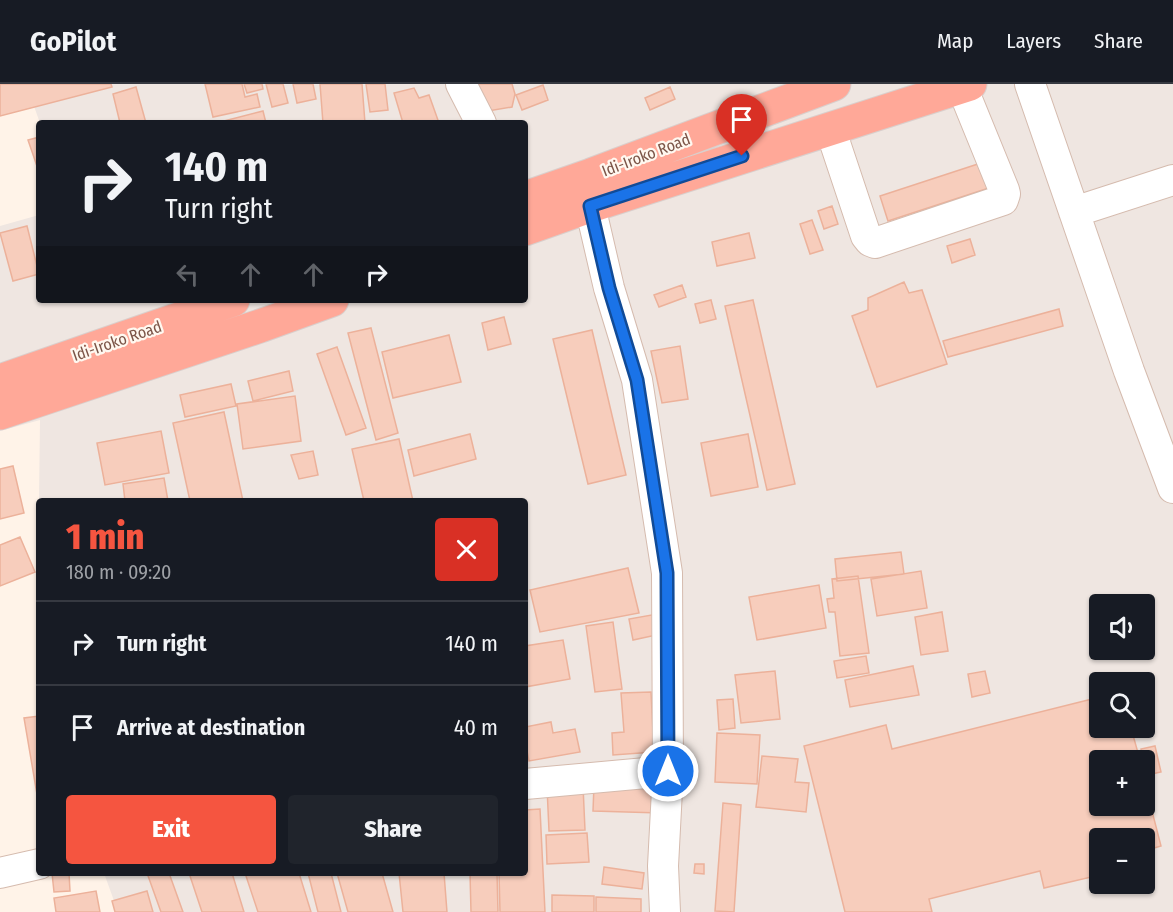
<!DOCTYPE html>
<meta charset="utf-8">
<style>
body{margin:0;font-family:"Fira Sans Condensed",sans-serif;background:#20242c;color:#f1f3f6;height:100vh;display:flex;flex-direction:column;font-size:22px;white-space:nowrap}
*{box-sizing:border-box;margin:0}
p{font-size:20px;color:#9ea1a6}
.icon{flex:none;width:33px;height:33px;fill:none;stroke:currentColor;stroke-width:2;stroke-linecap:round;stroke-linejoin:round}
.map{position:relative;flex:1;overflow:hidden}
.panel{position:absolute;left:36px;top:414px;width:492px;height:378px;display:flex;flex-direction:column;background:#171b24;border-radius:6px;box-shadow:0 2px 4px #0004}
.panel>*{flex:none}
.hud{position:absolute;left:36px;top:36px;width:492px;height:183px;border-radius:6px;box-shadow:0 2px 4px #0004;background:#171b24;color:#f1f3f6;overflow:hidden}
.fabs{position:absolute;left:1089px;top:510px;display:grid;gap:12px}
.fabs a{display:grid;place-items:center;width:66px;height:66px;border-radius:6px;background:#171b24;box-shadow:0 2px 4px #0004;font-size:30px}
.pin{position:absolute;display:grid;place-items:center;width:51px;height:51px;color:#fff;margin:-62px -26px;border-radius:50% 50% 50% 0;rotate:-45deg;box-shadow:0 0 6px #0007}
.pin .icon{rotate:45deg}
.me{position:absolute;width:66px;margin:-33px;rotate:0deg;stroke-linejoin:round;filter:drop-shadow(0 0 4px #0008)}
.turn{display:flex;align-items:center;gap:21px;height:126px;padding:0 30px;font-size:27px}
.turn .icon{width:78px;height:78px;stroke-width:2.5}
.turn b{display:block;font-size:42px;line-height:51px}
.lanes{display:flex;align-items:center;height:57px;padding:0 30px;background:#0003;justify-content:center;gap:30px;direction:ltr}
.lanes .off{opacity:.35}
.round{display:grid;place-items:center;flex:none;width:63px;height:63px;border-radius:6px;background:#20242c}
.head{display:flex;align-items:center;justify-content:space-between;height:102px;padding:0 30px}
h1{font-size:36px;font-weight:800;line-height:45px;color:#f55540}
.primary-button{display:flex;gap:12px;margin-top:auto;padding:12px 30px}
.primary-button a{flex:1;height:69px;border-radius:6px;background:#f55540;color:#fff;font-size:24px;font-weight:800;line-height:69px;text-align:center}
.primary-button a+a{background:#20242c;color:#f1f3f6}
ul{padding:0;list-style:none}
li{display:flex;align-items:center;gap:18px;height:84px;padding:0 30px;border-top:2px solid #363941}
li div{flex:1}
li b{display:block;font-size:22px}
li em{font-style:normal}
header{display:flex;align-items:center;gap:36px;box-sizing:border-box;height:84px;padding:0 30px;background:#171b24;border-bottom:2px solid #363941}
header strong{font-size:28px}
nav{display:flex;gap:33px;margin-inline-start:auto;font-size:21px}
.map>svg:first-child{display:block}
</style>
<header>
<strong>GoPilot</strong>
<nav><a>Map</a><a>Layers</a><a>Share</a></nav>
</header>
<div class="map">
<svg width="1173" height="828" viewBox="0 0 1173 828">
<rect width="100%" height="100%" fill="#fff3e8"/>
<path fill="#efe6e1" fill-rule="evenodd" d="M26,0H1173V828H118L104,789H525V417H39L40,336L0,347V142L39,131V216H525V39H40ZM1100,520H1144V566H1100ZM1100,598H1144V644H1100ZM1100,676H1144V722H1100ZM1100,754H1144V800H1100Z"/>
<path fill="#f7cdbc" stroke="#ecb19a" stroke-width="1.5" d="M0,0H111L112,3L0,32Z
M205,0H242L245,13L257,10L260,23L213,33Z
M244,0H262L263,5L247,9Z
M266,0H283L288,19L272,23Z
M293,0H313L316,15L297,19Z
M320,0H362L365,39H323Z
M366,0H385L388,26L370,28Z
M477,0H512L515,10L512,23L488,27Z
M543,1L548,16L522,26L516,11Z
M136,3L146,39H120L113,10Z
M670,3L675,15L650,26L645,14Z
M414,4L419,14L429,11L439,39H403L394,9Z
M263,27L266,39H225L224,37Z
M39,53V88L28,56Z
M984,78L992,103L888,137L880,112Z
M832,122L838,140L824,145L818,127Z
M812,136L823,166L810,170L800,140Z
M27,142L39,190L13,197L0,149Z
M749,149L755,174L717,182L712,158Z
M970,155L975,171L952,179L947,162Z
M904,198L909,209L922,206L947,280L877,303L852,232L868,226V214Z
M682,201L686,213L659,223L654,211Z
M711,216L716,235L700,239L695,220Z
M753,216L795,400L767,406L725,222Z
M1059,225L1063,242L948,273L943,257Z
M504,233L511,260L488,266L482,239Z
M371,244L398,349L376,356L348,249Z
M592,246L626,391L588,400L553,255Z
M449,251L461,298L393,314L382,268Z
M680,262L688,315L662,319L651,267Z
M337,263L366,344L346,351L317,270Z
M289,287L293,307L253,317L248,297Z
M231,300L236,322L185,333L180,311Z
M295,312L301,357L243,365L237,320Z
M224,328L243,417H190L173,339Z
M161,347L169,389L105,401L97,359Z
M470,350L476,375L414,392L408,366Z
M748,350L758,403L711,412L701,359Z
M399,355L413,417H364L352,365Z
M313,367L318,391L299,395L291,371Z
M13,382L24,429L0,435V385Z
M164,394L168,417H125L123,400Z
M20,453L35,488L0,502V461Z
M901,468L904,490L837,497L835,475Z
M628,484L639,529L540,548L530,506Z
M921,487L927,524L877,532L871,495Z
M858,492L869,569L840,572L835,528H829L827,515L834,514L832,495Z
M819,501L826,544L757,556L749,513Z
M942,528L948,567L921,571L915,533Z
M657,530L661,550L633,556L629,535Z
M613,538L622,605L595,608L586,542Z
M563,556L570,595L525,603V562Z
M866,572L869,589L837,594L834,577Z
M913,582L919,611L850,623L845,596Z
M775,587L780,635L741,639L735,591Z
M985,587L990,609L972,613L968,590Z
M651,608L654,668L613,671L612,649L624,648L621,609Z
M1100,613V644H1131L1140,676H1100V722H1144V696L1161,762L1144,767V754H1100V791L1044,804L1040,787L929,815L932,828H845L804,662L886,641L892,665Z
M733,615L735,644L719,646L717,616Z
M39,632V722L24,634Z
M551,638L553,649L575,645L580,668L529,677L525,657V643Z
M717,649L760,651L757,700L715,698Z
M1155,662L1161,688L1147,691L1141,665Z
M762,672L798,675L795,698L809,699L806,728L756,723Z
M594,701L660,703V729L593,727Z
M583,702L585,746L549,747L547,703Z
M723,719L741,721L734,828L715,827Z
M540,725L545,828H500L499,789H525V726Z
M587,749L589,778L547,780L546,751Z
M695,780H704V790L694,789Z
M604,783L644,789L642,805L602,800Z
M52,789H69L70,807L54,808Z
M147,789H169L183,828H161Z
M189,789H232L244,828H202Z
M245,789H299L311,828H258Z
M308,789H331L341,828H318Z
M337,789H382L393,828H348Z
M399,789H444L447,828H403Z
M470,789H497L498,828H471Z
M96,807L100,828H56L54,814Z
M147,807L153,828H115L112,817Z
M552,811L594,812V828H552Z
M596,813L641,815V828H596Z"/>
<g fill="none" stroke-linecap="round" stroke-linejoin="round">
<g stroke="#d5bbae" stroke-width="32">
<path id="minor" d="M461,0L481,39
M1030,0L1129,287L1173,404
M830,44L866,152L870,157L875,159L1003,116L1005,110L1004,106L962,3
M590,122L609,204L637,296L667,489L668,687L663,782L665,828
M1074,128L1173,96
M525,700L668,687
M0,789L39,780"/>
</g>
<g stroke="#dacfcc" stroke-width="35">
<path id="highway" d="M525,114L591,91L834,0
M525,145L590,122L970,0
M0,297L233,216
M0,329L260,242L332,216"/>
</g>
<use href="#minor" stroke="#fff" stroke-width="30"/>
<use href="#highway" stroke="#ffa898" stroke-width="33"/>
</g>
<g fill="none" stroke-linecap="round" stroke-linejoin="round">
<g stroke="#114b97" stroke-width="15">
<path id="route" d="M668,687L667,489L637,296L609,204L590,122L742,72"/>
</g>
<use href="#route" stroke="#1a73e8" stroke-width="10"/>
</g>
<g text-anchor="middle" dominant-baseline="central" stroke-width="4.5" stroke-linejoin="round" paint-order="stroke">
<g font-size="16" fill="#7c5548" stroke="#fff8f0">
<text transform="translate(646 71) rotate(-21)">Idi-Iroko Road</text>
<text transform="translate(117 257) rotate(-19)">Idi-Iroko Road</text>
</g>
</g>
</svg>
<div class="fabs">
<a><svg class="icon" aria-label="sound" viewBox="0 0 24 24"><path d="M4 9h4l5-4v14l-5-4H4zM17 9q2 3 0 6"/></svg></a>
<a><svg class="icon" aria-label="search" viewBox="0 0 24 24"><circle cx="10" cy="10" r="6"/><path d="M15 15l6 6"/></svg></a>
<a>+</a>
<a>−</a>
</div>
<div class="pin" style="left:742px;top:72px;background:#d93025"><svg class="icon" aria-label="arrive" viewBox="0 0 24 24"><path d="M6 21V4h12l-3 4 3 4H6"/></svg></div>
<svg class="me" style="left:668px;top:687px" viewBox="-20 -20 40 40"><circle r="17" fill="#1a73e8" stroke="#fff" stroke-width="3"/><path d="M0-11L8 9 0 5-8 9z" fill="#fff"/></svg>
<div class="hud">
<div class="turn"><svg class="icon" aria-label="right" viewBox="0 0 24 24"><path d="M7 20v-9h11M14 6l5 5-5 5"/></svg><div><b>140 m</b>Turn right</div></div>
<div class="lanes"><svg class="icon off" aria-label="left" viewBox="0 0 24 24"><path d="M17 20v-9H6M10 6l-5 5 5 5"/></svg><svg class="icon off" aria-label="ahead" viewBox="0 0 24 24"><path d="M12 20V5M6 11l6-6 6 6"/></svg><svg class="icon off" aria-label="ahead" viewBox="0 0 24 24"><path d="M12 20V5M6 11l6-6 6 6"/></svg><svg class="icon" aria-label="right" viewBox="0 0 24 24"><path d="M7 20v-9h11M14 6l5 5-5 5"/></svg></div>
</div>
<section class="panel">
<div class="head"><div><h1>1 min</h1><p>180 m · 09:20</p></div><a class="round" style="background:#d93025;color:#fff"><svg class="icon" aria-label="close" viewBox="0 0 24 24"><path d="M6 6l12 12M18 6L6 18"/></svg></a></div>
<ul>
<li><svg class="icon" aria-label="right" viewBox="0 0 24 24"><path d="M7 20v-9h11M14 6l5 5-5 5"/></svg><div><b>Turn right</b></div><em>140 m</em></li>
<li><svg class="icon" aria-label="arrive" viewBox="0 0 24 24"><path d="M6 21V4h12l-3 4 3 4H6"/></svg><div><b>Arrive at destination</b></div><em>40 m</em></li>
</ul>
<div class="primary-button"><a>Exit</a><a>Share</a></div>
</section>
</div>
